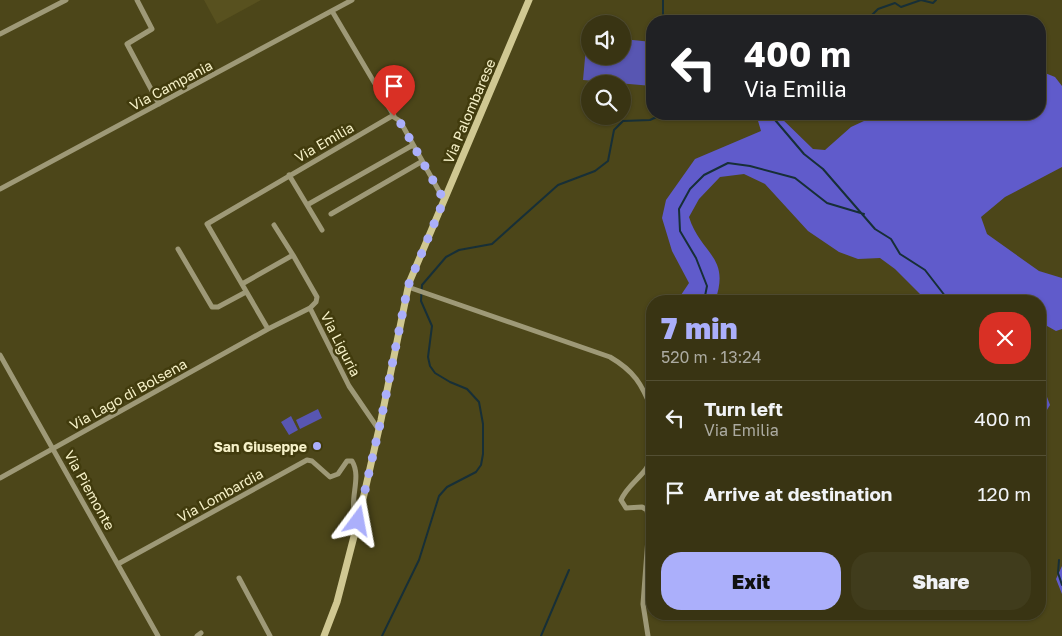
<!DOCTYPE html>
<meta charset="utf-8">
<style>
body{margin:0;font-family:"Golos Text",sans-serif;background:#403c1c;color:#f1f3f6;height:100vh;display:flex;flex-direction:column;font-size:19px;white-space:nowrap}
*{box-sizing:border-box;margin:0}
p{font-size:16px;color:#abaaa0}
.icon{flex:none;width:28px;height:28px;fill:none;stroke:currentColor;stroke-width:2;stroke-linecap:round;stroke-linejoin:round}
.map{position:relative;flex:1;overflow:hidden}
.side{position:absolute;left:646px;top:295px;width:400px;height:325px;display:flex;flex-direction:column;background:#393413;border-radius:20px;box-shadow:0 1px 4px #0004,0 0 0 1px #534f33}
.side>*{flex:none}
.banner{position:absolute;left:646px;top:15px;width:400px;height:105px;border-radius:20px;box-shadow:0 1px 4px #0004,0 0 0 1px #534f33;background:#202124;color:#fff;overflow:hidden}
.controls{position:absolute;left:581px;top:15px;display:grid;gap:10px}
.controls a{display:grid;place-items:center;width:50px;height:50px;border-radius:50%;background:#393413;box-shadow:0 1px 4px #0004,0 0 0 1px #534f33;font-size:25px}
.pin{position:absolute;display:grid;place-items:center;width:42px;height:42px;color:#fff;margin:-51px -21px;border-radius:50% 50% 50% 0;rotate:-45deg;box-shadow:0 0 5px #0007}
.pin .icon{rotate:45deg}
.me{position:absolute;width:55px;margin:-28px;rotate:13deg;stroke-linejoin:round;filter:drop-shadow(0 0 4px #0008)}
.turn{display:flex;align-items:center;gap:18px;height:105px;padding:0 15px;font-size:22px}
.turn .icon{width:65px;height:65px;stroke-width:2.5}
.turn b{display:block;font-size:35px;line-height:42px}
.round{display:grid;place-items:center;flex:none;width:52px;height:52px;border-radius:20px;background:#403c1c}
.summary{display:flex;align-items:center;justify-content:space-between;height:85px;padding:0 15px}
h1{font-size:30px;font-weight:800;line-height:38px;color:#abaffb}
.cta{display:flex;gap:10px;margin-top:auto;padding:10px 15px}
.cta a{flex:1;height:58px;border-radius:20px;background:#abaffb;color:#111;font-size:20px;font-weight:800;line-height:58px;text-align:center}
.cta a+a{background:#403c1c;color:#f1f3f6}
ul{padding:0;list-style:none}
li{display:flex;align-items:center;gap:15px;height:75px;padding:0 15px;border-top:1px solid #534f33}
li div{flex:1}
li b{display:block;font-size:19px}
li em{font-style:normal}
.map>svg:first-child{display:block}
</style>
<div class="map">
<svg width="1062" height="636" viewBox="0 0 1062 636">
<rect width="100%" height="100%" fill="#4c4619"/>
<path fill="#58511f" d="M204,0H261L217,24Z"/>
<path fill="#5856b2" d="M587,36H590V56H622L623,39L652,42V86L583,80Z
M318,409L322,418L300,429L296,420Z
M291,416L298,430L289,435L281,422Z"/>
<path fill="#605bcb" d="M1040,71L1055,77L1062,86V167L1005,197L981,217L987,234L1039,271L1062,278V329L1056,331L1040,322V301H927L895,269L880,258L858,259L839,252L808,231L765,184L744,174L720,177L699,199L689,217C701,255 731,256 715,301H677L689,283L672,251L662,218L666,200L695,159L761,131L756,114H777L813,149L825,150L851,127L879,114H1040Z
M1040,378L1050,405L1045,413L1040,412Z
M1062,566V594L1056,579Z"/>
<g fill="none" stroke-linecap="round" stroke-linejoin="round">
<path stroke="#172f37" stroke-width="2" d="M663,0V14L666,21
M829,21L835,19L855,21
M859,21L869,18L878,9L895,3L901,7L921,0L933,3L936,0
M770,114L804,154L823,169L875,229L891,239L900,254L925,270L949,301
M704,301L707,286L696,258L680,231L679,209L690,189L704,175L728,163L750,166L795,178L827,203L864,214
M1059,560L1058,573L1062,585
M382,636L419,560L439,496L447,487L476,472L481,465L483,454V424L479,402L467,389L450,382L435,373L430,366L428,357L432,326L421,301L422,285L446,257L459,250L492,244L558,185L595,171L608,161L614,130L623,121L650,120L663,114
M541,636L569,570"/>
<path stroke="#9e9977" stroke-width="5" d="M137,0L152,29L127,44L159,104
M332,11L394,116
M0,34L66,0
M289,175L322,230
M0,189L352,0
M307,205L413,145
M331,214L421,162
M274,225L293,255
M178,249L212,307H218L246,292
M242,284L293,255L317,297L316,302L310,308
M408,287L610,357C634,371 642,384 652,410
M0,355L158,636
M379,430L349,386L310,308L268,329L207,224L392,116L400,121L444,200
M0,478L268,329
M118,564L307,460L312,461L330,477L338,474L347,461H352C363,479 346,503 358,521
M239,578L270,636
M197,636L201,633
M648,636L643,604L649,525L647,510L642,507L626,508L621,500C628,483 647,475 652,457"/>
<path stroke="#d0c892" stroke-width="7" d="M324,636L337,602L358,521L381,420L409,283L529,0"/>
</g>
<g fill="none" stroke-linecap="round" stroke-linejoin="round">
<path stroke="#abaffb" stroke-width="9" stroke-dasharray="0 16.2" d="M358,521L381,420L408,286L444,200L402,125L394,116"/>
</g>
<circle fill="#abaffb" stroke="#413b0d" stroke-width="2" cx="317" cy="446" r="5"/>
<g text-anchor="middle" dominant-baseline="central" stroke-width="5" stroke-linejoin="round" paint-order="stroke">
<g font-size="14" fill="#f6f1c8" stroke="#413b0d">
<text transform="translate(171 85) rotate(-28)">Via Campania</text>
<text transform="translate(469 111) rotate(-67)">Via Palombarese</text>
<text transform="translate(324 142) rotate(-30)">Via Emilia</text>
<text transform="translate(341 344) rotate(63)">Via Liguria</text>
<text transform="translate(128 394) rotate(-29)">Via Lago di Bolsena</text>
<text transform="translate(90 490) rotate(61)">Via Piemonte</text>
<text transform="translate(220 495) rotate(-29)">Via Lombardia</text>
</g>
<g font-size="14" font-weight="bold" fill="#f6f1c8" stroke="#413b0d" text-anchor="end">
<text x="307" y="446">San Giuseppe</text>
</g>
</g>
</svg>
<div class="controls">
<a><svg class="icon" aria-label="sound" viewBox="0 0 24 24"><path d="M4 9h4l5-4v14l-5-4H4zM17 9q2 3 0 6"/></svg></a>
<a><svg class="icon" aria-label="search" viewBox="0 0 24 24"><circle cx="10" cy="10" r="6"/><path d="M15 15l6 6"/></svg></a>
</div>
<div class="pin" style="left:394px;top:116px;background:#d93025"><svg class="icon" aria-label="arrive" viewBox="0 0 24 24"><path d="M6 21V4h12l-3 4 3 4H6"/></svg></div>
<svg class="me" style="left:358px;top:521px" viewBox="-20 -20 40 40"><path d="M0-17L14 15 0 8-14 15z" fill="#abaffb" stroke="#fff" stroke-width="4"/></svg>
<div class="banner">
<div class="turn"><svg class="icon" aria-label="left" viewBox="0 0 24 24"><path d="M17 20v-9H6M10 6l-5 5 5 5"/></svg><div><b>400 m</b>Via Emilia</div></div>
</div>
<section class="side">
<div class="summary"><div><h1>7 min</h1><p>520 m · 13:24</p></div><a class="round" style="background:#d93025;color:#fff"><svg class="icon" aria-label="close" viewBox="0 0 24 24"><path d="M6 6l12 12M18 6L6 18"/></svg></a></div>
<ul>
<li><svg class="icon" aria-label="left" viewBox="0 0 24 24"><path d="M17 20v-9H6M10 6l-5 5 5 5"/></svg><div><b>Turn left</b><p>Via Emilia</p></div><em>400 m</em></li>
<li><svg class="icon" aria-label="arrive" viewBox="0 0 24 24"><path d="M6 21V4h12l-3 4 3 4H6"/></svg><div><b>Arrive at destination</b></div><em>120 m</em></li>
</ul>
<div class="cta"><a>Exit</a><a>Share</a></div>
</section>
</div>
